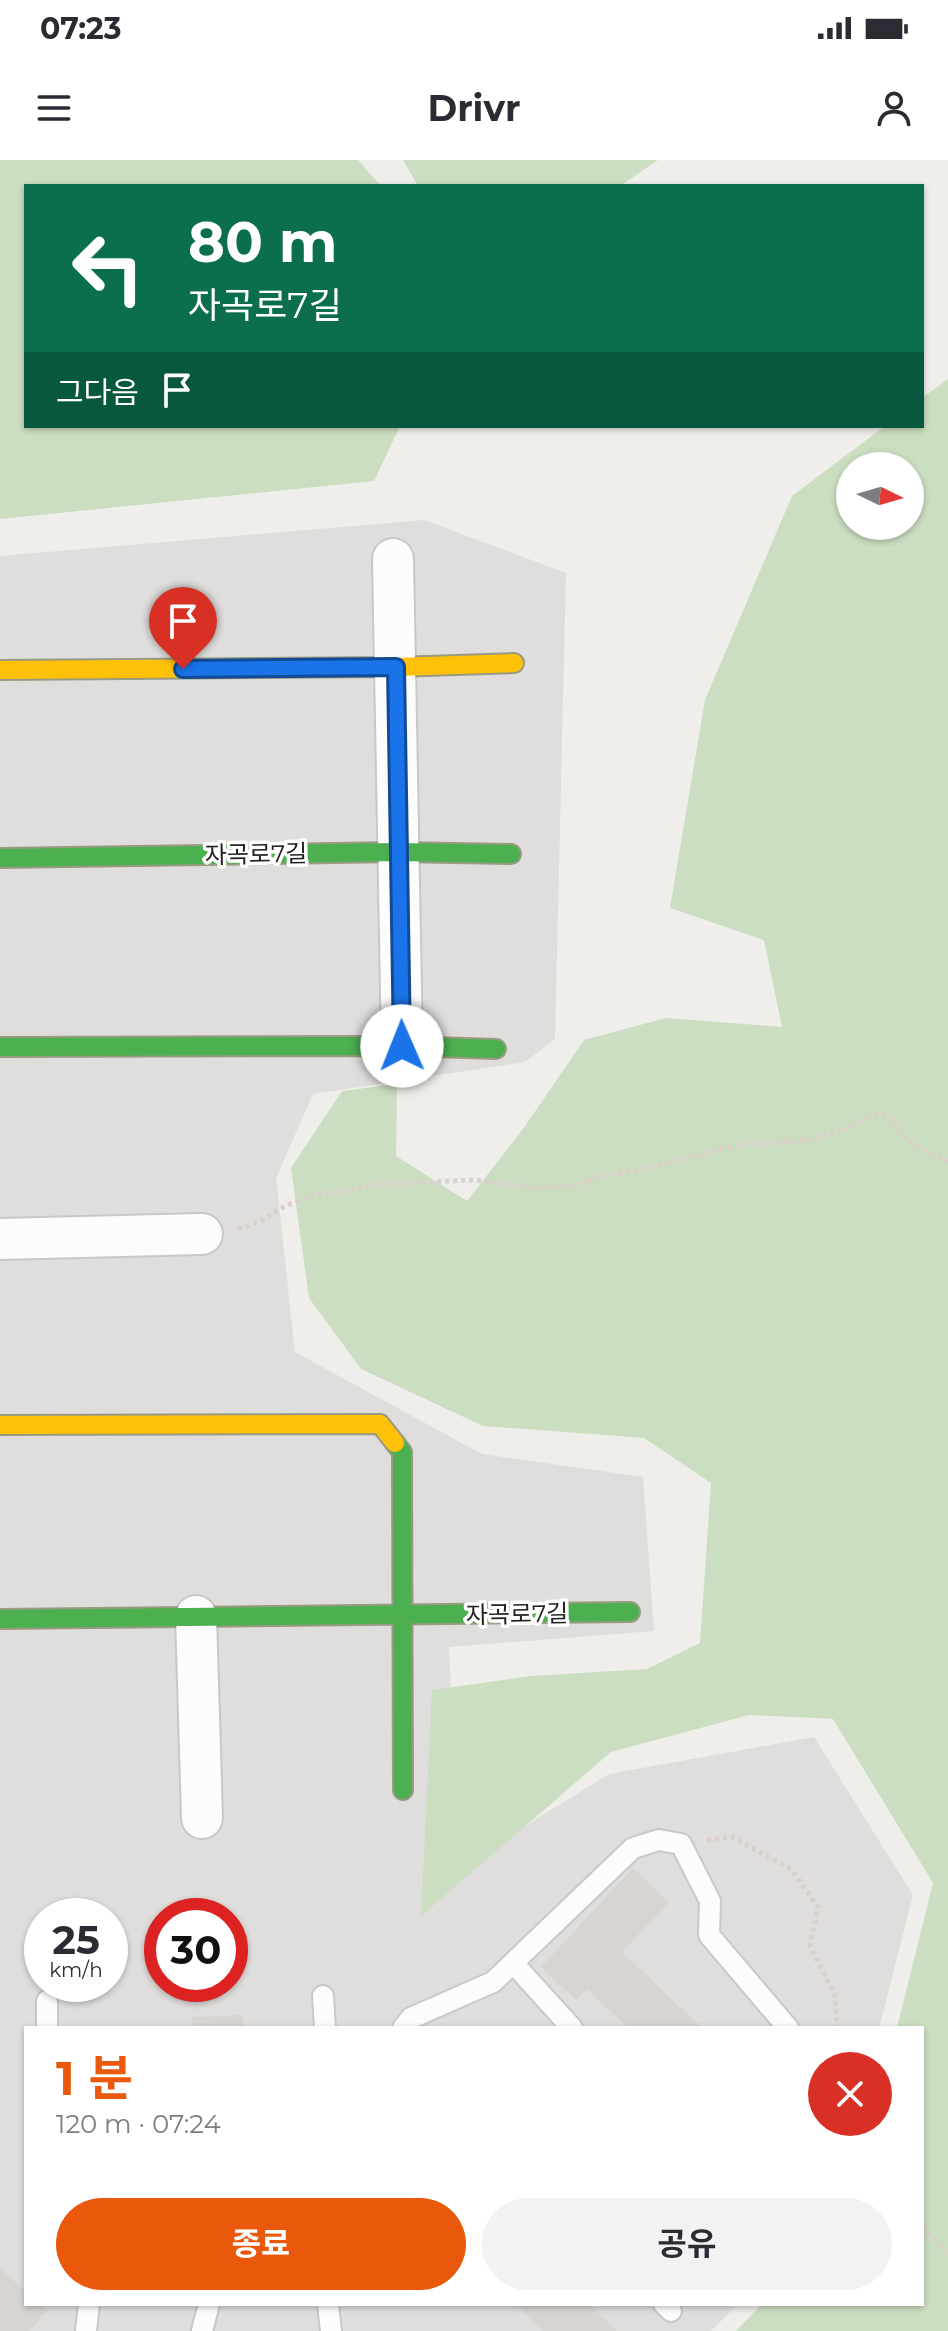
<!DOCTYPE html>
<html lang="ko">
<meta charset="utf-8">
<style>
body{margin:0;font-family:Montserrat,"Noto Sans KR",sans-serif;background:#f2f2f3;color:#2b2b33;height:100vh;display:flex;flex-direction:column;font-size:30px;white-space:nowrap}
*{box-sizing:border-box;margin:0}
p{font-size:26px;color:#7c7c81}
.icon{flex:none;width:44px;height:44px;fill:none;stroke:currentColor;stroke-width:2;stroke-linecap:round;stroke-linejoin:round}
.map{position:relative;flex:1;overflow:hidden}
.panel{position:absolute;left:24px;top:1866px;width:900px;height:280px;display:flex;flex-direction:column;background:#fff;border-radius:0px;box-shadow:0 2px 6px #0004}
.panel>*{flex:none}
.hud{position:absolute;left:24px;top:24px;width:900px;height:244px;border-radius:0px;box-shadow:0 2px 6px #0004;background:#0b6e4f;color:#fff;overflow:hidden}
.needle{width:52px;rotate:95deg}
.controls{position:absolute;left:836px;top:292px;display:grid;gap:16px}
.controls a{display:grid;place-items:center;width:88px;height:88px;border-radius:50%;background:#fff;box-shadow:0 2px 6px #0004;font-size:40px}
.speed{position:absolute;left:24px;top:1738px;display:flex;gap:16px;font-size:40px;font-weight:700;text-align:center}
.speed>*{display:grid;place-content:center;width:104px;height:104px;border-radius:50%;background:#fff;box-shadow:0 2px 6px #0004;line-height:1}
.speed small{font-size:20px;font-weight:400}
.speed .limit{border:12px solid #d22;background:#fff;color:#111}
.pin{position:absolute;display:grid;place-items:center;width:68px;height:68px;color:#fff;margin:-82px -34px;border-radius:50% 50% 50% 0;rotate:-45deg;box-shadow:0 0 8px #0007}
.pin .icon{rotate:45deg}
.me{position:absolute;width:88px;margin:-44px;rotate:359deg;stroke-linejoin:round;filter:drop-shadow(0 0 6px #0008)}
.turn{display:flex;align-items:center;gap:28px;height:168px;padding:0 32px;font-size:36px}
.turn .icon{width:104px;height:104px;stroke-width:2.5}
.turn b{display:block;font-size:56px;line-height:68px}
.then{display:flex;align-items:center;height:76px;padding:0 32px;background:#0003;gap:16px;font-size:30px}
.round{display:grid;place-items:center;flex:none;width:84px;height:84px;border-radius:42px;background:#f2f2f3}
.overview{display:flex;align-items:center;justify-content:space-between;height:136px;padding:0 32px}
h1{font-size:48px;font-weight:700;line-height:60px;color:#ea580c}
.button{display:flex;gap:16px;margin-top:auto;padding:16px 32px}
.button a{flex:1;height:92px;border-radius:48px;background:#ea580c;color:#fff;font-size:32px;font-weight:700;line-height:92px;text-align:center}
.button a+a{background:#f2f2f3;color:#2b2b33}
.status{display:flex;justify-content:space-between;align-items:center;height:56px;padding:0 40px;background:#fff;direction:ltr}
.status svg{height:22px;fill:currentColor}
header{display:flex;justify-content:space-between;align-items:center;height:104px;padding:0 32px;background:#fff;font-size:36px;font-weight:700}
.map>svg:first-child{display:block}
</style>
<div class="status"><b>07:23</b><svg viewBox="0 0 49 12"><path d="M0 12V9h3v3zM5 12V6h3v6zM10 12V3h3v9zM15 12V0h3v12zM26 1h20v11H26zM47 4h2v5h-2z"/></svg></div>
<header><svg class="icon" aria-label="menu" viewBox="0 0 24 24"><path d="M4 6h16M4 12h16M4 18h16"/></svg>Drivr<svg class="icon" aria-label="person" viewBox="0 0 24 24"><circle cx="12" cy="8" r="4"/><path d="M4 21q1-7 8-7t8 7"/></svg></header>
<div class="map">
<svg width="948" height="2171" viewBox="0 0 948 2171">
<rect width="100%" height="100%" fill="#f0eeeb"/>
<path fill="#dfdedc" fill-rule="evenodd" d="M424,360L566,413L555,879L525,902L313,934L276,1018L295,1192L482,1294L643,1317L654,1471L449,1487L459,1707L609,1614L814,1577L913,1735L879,1868H26V2144H738L711,2171H0V396ZM42,1756H110V1824H42ZM162,1756H230V1824H162Z"/>
<path fill="#cbdec1" fill-rule="evenodd" d="M0,0H358L381,26H26V266H400L374,321L0,359Z
M403,0H658L620,26H418Z
M948,219V2171H736L762,2144H922V1868H897L933,1723L833,1559L749,1555L611,1592L421,1756L432,1530L531,1516L647,1509L700,1483L711,1323L644,1278L483,1266L361,1209L309,1138L291,1008L342,931L397,924L396,996L467,1041L523,969L584,880L666,858L782,867L764,780L670,748L705,540L792,336L885,266H922V238ZM850,306H910V366H850Z"/>
<path fill="#d7d4d2" d="M633,1708L669,1742L622,1792L702,1868H628L587,1829L576,1840L541,1807Z
M243,1855L244,1868H193L192,1857Z
M0,2108L26,2132V2144H39L47,2151L29,2171H0Z
M515,2144H589L617,2171H543Z"/>
<g fill="none" stroke-linecap="round" stroke-linejoin="round">
<g stroke="#c9c8c7" stroke-width="24">
<path id="lane" d="M513,1803L572,1868
M323,1836L325,1868
M47,1841V1868
M403,1868L411,1858L493,1822L633,1688L659,1680L681,1684L710,1741L709,1775L788,1868
M328,2144L331,2171
M664,2144L671,2151
M86,2171L89,2144
M202,2171L209,2144"/>
</g>
<g stroke="#c9c8c7" stroke-width="44">
<path id="street" d="M393,399L402,886
M0,1079L202,1074
M196,1456L202,1658"/>
</g>
<g stroke="#999a82" stroke-width="22">
<path id="fast" d="M0,698L398,692L511,694
M0,887L402,886L496,889
M395,1283L402,1292L403,1630
M0,1459L630,1452"/>
</g>
<g stroke="#999a82" stroke-width="22">
<path id="slow" d="M0,510L396,507L514,503
M0,1265L380,1264L395,1283"/>
</g>
<path stroke="#dccecd" stroke-width="5" stroke-dasharray="4 4" stroke-linecap="butt" d="M238,1069L259,1062L285,1046L314,1035L348,1031L376,1024L476,1020L537,1028L575,1026L595,1018L643,1009L731,986L806,980L839,971L880,953C895,961 893,963 903,975C913,986 934,996 948,1001
M707,1680L732,1677L792,1710L818,1747L810,1786L835,1836L837,1868
M922,2066L948,2096"/>
<use href="#lane" stroke="#fdfcfc" stroke-width="20"/>
<use href="#street" stroke="#fdfcfc" stroke-width="40"/>
<use href="#fast" stroke="#4caf50" stroke-width="18"/>
<use href="#slow" stroke="#ffc107" stroke-width="18"/>
</g>
<g fill="none" stroke-linecap="round" stroke-linejoin="round">
<g stroke="#114b97" stroke-width="20">
<path id="route" d="M183,509L396,507L402,886"/>
</g>
<use href="#route" stroke="#1a73e8" stroke-width="14"/>
</g>
<g text-anchor="middle" dominant-baseline="central" stroke-width="7" stroke-linejoin="round" paint-order="stroke">
<g font-size="24" fill="#222" stroke="#fff">
<text transform="translate(256 694) rotate(-1)">자곡로7길</text>
<text transform="translate(517 1454) rotate(-1)">자곡로7길</text>
</g>
</g>
</svg>
<div class="controls">
<a><svg class="needle" viewBox="-14 -14 28 28"><path d="M0-13l5 13h-10z" fill="#e53935"/><path d="M0 13l5-13h-10z" fill="#7c7c81"/></svg></a>
</div>
<div class="speed"><div>25<small>km/h</small></div><div class="limit">30</div></div>
<div class="pin" style="left:183px;top:509px;background:#d93025"><svg class="icon" aria-label="arrive" viewBox="0 0 24 24"><path d="M6 21V4h12l-3 4 3 4H6"/></svg></div>
<svg class="me" style="left:402px;top:886px" viewBox="-20 -20 40 40"><circle r="19" fill="#fff"/><path d="M0-13L10 11 0 6-10 11z" fill="#1a73e8"/></svg>
<div class="hud">
<div class="turn"><svg class="icon" aria-label="left" viewBox="0 0 24 24"><path d="M17 20v-9H6M10 6l-5 5 5 5"/></svg><div><b>80 m</b>자곡로7길</div></div>
<div class="then">그다음<svg class="icon" aria-label="arrive" viewBox="0 0 24 24"><path d="M6 21V4h12l-3 4 3 4H6"/></svg></div>
</div>
<section class="panel">
<div class="overview"><div><h1>1 분</h1><p>120 m · 07:24</p></div><a class="round" style="background:#d93025;color:#fff"><svg class="icon" aria-label="close" viewBox="0 0 24 24"><path d="M6 6l12 12M18 6L6 18"/></svg></a></div>
<div class="button"><a>종료</a><a>공유</a></div>
</section>
</div>
